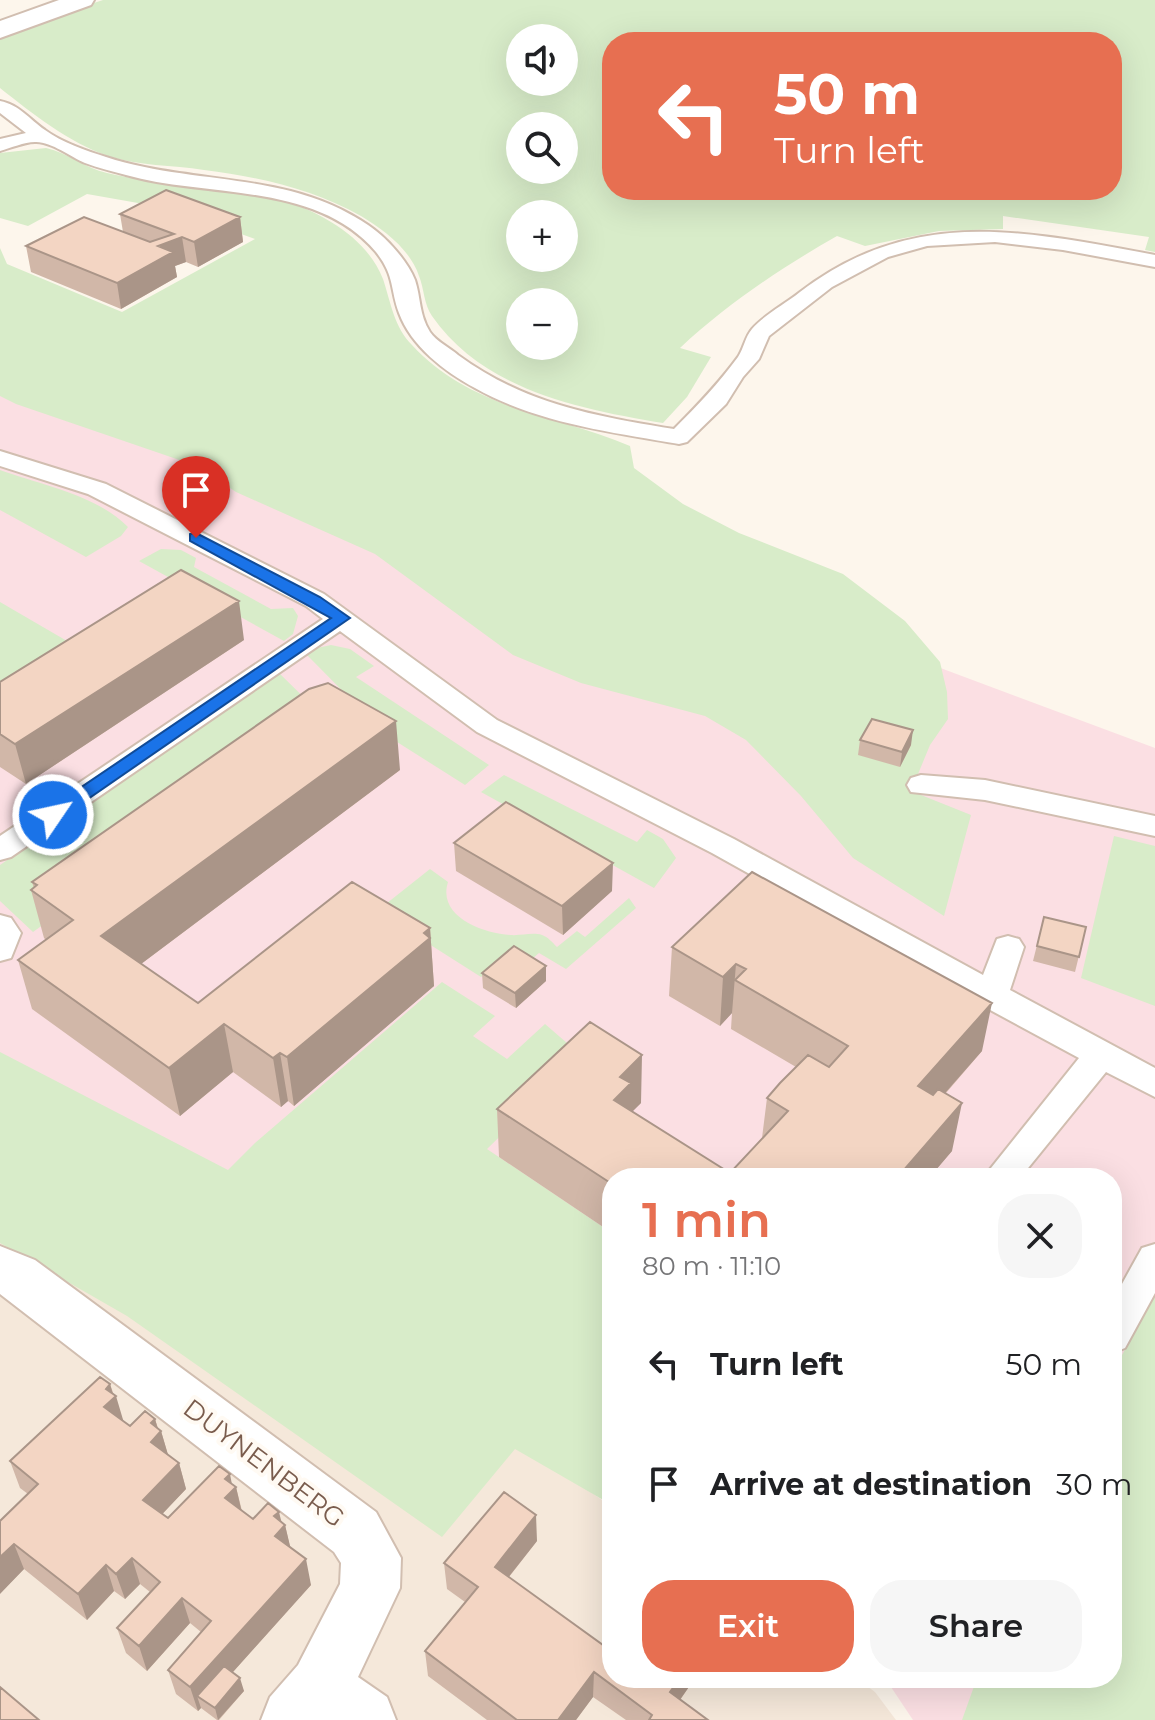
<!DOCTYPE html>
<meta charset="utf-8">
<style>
body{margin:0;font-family:Montserrat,sans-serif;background:#f6f6f6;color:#202124;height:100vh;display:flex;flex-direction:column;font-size:30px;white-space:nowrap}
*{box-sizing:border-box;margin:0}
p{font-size:26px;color:#757577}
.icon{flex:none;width:44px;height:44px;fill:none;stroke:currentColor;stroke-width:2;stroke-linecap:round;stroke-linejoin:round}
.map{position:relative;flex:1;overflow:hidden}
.panel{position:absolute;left:602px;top:1168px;width:520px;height:520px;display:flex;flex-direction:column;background:#fff;border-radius:32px;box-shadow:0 8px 32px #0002}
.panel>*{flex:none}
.top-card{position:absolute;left:602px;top:32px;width:520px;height:168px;border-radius:32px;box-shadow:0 8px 32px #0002;background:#e76f51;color:#fff;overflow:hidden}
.controls{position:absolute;left:506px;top:24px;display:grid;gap:16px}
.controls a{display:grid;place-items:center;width:72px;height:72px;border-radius:50%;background:#fff;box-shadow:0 8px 32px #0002;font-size:40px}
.pin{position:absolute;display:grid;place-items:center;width:68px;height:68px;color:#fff;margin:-82px -34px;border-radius:50% 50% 50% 0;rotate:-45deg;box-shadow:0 0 8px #0007}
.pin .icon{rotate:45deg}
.me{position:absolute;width:88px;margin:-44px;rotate:56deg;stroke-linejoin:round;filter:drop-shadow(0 0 6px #0008)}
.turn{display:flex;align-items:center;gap:28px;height:168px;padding:0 40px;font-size:36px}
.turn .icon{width:104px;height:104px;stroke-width:2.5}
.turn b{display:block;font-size:56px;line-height:68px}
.round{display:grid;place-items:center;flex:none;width:84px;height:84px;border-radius:32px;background:#f6f6f6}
.head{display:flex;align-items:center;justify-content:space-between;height:136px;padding:0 40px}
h1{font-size:48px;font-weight:600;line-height:60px;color:#e76f51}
.action{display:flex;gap:16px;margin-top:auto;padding:16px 40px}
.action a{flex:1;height:92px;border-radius:32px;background:#e76f51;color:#fff;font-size:32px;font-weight:600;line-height:92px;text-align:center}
.action a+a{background:#f6f6f6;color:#202124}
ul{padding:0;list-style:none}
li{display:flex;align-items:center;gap:24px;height:120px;padding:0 40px}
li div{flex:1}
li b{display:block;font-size:30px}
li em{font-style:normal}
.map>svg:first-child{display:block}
</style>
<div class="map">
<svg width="1155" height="1720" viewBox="0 0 1155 1720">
<rect width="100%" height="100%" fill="#fdf6ec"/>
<path fill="#f5e8da" d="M0,1078L612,1507V1678H856L875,1692L896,1720H0Z"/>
<path fill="#fbdfe3" d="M0,317L1155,748V1720H913L885,1678H1112V1178H612V1487L0,1062Z"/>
<path fill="#d8ecc9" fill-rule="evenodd" d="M103,0H1155V252L1145,250L1149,237L1003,216V229L939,231L865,246L837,236C781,268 727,304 680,348L711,357L687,397L663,423C580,409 483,390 432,316C424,305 424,288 419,276C410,249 384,230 361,216C313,189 259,177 204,170C172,165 139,166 108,156C68,142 33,114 0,88V34ZM520,38H564V82H520ZM612,42H1112V190H612ZM520,126H564V170H520ZM520,214H564V258H520ZM520,302H564V346H520Z
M46,148C68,153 85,168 107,173C180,191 265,180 331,222C354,236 373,254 383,279C391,303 394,327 412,345C472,410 555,414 630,446L634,468L683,504L739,533L843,574L905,621L940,662L947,692L948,719L930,745L911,791L971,815L944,916L853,858L801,796L746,740L705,716L581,683L513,655L375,554L236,492L197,466L16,404L0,396V248L7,264L122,312L255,239L172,209L87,194L28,226L0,218V153Z
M0,470C41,485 97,495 128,527L121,536L86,557L0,510Z
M161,549L181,550L196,558L194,567L271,609L293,608L298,616L293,634L284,641L139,561Z
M0,602L67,641L0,719Z
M331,645L350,649L374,666L356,677L489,765L465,785L386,735L307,655L317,648Z
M279,673L328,721L33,932L0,901V865Z
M504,775L637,842L647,830L663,839L676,858L654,888L481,792Z
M1114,836L1155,846V1006L1081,978Z
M430,869L448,882C437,916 482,933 510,935C521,936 532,932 542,935C548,937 552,942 557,947L577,931L585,937L629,898L636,908L566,969L539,953L525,965L505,957L481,977L377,911Z
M442,982L495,1016L473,1036L507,1059L545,1024L582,1056L487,1149L612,1233V1505L515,1449L442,1537L127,1316L0,1243V1052L228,1170L255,1143Z
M1155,1296V1720H962L977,1678H1112V1373Z"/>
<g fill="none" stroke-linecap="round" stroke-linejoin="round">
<g stroke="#d1beb0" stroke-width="4">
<path id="service" d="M0,101C20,105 29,119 45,130C61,142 87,151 106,157C195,186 287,170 368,225C386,237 407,260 415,280C421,298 419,315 430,332C436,341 450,348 458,355C525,404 594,416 674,429C697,406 719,383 738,357C744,348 745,337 752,329C764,315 785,304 800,292C914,205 1024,231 1155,255V267L1063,250L995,242L927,246L888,257L832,287L769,336L759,359L743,377L726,404L687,442L679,444C610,432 537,423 475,388C445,372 411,346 399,313C390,289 395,276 376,252C316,181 205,198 126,175C112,171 98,168 85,163C71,157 50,141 35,142C24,142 11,148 0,151V139L26,133L0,113Z
M0,451L106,484L324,594L497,720L734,839L983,975L997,939L1008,936L1019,939L1024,947L1010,990L1155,1068V1097L1106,1072L1020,1178H983L1079,1058L981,1005L978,1001L712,853L477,732L340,631L11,857L0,860V836L323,619L306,606L88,494L0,466Z
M921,775L985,780L1155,816V836L985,800L911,792L907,785L911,778Z
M0,915L11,918L21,933L11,958L0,961Z
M1155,1244V1293L1125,1348L1112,1353V1302L1142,1248Z"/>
</g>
<g stroke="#d1beb0" stroke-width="4">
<path id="minor" d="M0,1246L35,1260L376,1512L401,1558L400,1588L358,1677L387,1697L396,1720H261L270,1697L298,1665L340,1584L341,1563L334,1552L0,1294Z"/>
</g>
<g stroke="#d1beb0" stroke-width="4">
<path id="tertiary" d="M59,0H94L91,5L0,38V21Z"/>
</g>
<use href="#service" fill="#fff" fill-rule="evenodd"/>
<use href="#minor" fill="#fff" fill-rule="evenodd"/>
<use href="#tertiary" fill="#fff" fill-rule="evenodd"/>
</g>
<path fill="#d1b7a8" d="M120,214L240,217L243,242L198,267L186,262L175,266L177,277L121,309L31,272L26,246L123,232Z
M244,640L26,784L0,767V682Z
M860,740L911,745L900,767L858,755Z
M400,770L141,964L198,1003L430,928L434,986L294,1106L288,1101L281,1107L233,1072L180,1116L32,1009L18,960L46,940L44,938L31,890L34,888L32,882Z
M454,843L612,891L563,935L456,871Z
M752,872L982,1051L946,1093L952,1151L929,1178H612V1233L499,1157L497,1109L641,1103L632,1111L730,1173L762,1138L767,1098L796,1067L731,1029L732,1013L720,1026L669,996L672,947Z
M1044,917L1086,927L1075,972L1033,961Z
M482,973L546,981L516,1008L483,988Z
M110,1384L123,1421L130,1426L155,1419L158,1428L161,1431L168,1455L179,1463L186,1489L162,1514L168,1518L232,1484L236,1487L242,1511L253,1519L281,1521L285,1525L290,1547L311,1585L233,1672L244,1691L219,1720H217L201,1708L198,1711L176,1694L168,1670L201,1632L190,1623L147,1671L126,1653L117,1628L150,1592L140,1584L125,1599L114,1591L87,1620L24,1569L0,1593V1521L28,1494L20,1488L10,1461Z
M537,1541L509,1577L612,1678H693V1681L680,1700L708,1720H626L593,1697L576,1720H487L428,1676L425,1651L465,1602L447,1589L444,1563Z"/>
<path fill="#aa9588" d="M240,217L243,242L198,267L194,242Z
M182,237L186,262L175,266L177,277L121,309L117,283L158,246Z
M239,601L244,640L26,784L15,744Z
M396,721L400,770L113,985L101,936Z
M913,730L911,745L900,767L902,752Z
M613,863L612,891L563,935L562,906Z
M430,928L434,986L294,1106L287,1057Z
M736,964L732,1013L720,1026L723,977Z
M546,966V981L516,1008L515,993Z
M992,1003L982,1051L909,1134L918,1086Z
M224,1024L233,1072L180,1116L169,1068Z
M280,1053L288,1101L281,1107L273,1058Z
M642,1055L641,1103L630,1114L614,1100L620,1077Z
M962,1103L952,1151L929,1178H897Z
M110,1384L114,1398L116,1396L124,1423L104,1407L106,1389Z
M155,1419L159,1433L161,1431L169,1458L151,1442V1423Z
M179,1463L186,1489L151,1526L143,1500Z
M230,1474L233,1490L236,1487L242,1513L225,1498V1479Z
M279,1512L283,1528L285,1525L291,1550L275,1536L274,1516Z
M536,1515L537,1541L496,1593L495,1567Z
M14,1544L24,1569L0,1594V1557Z
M132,1558L140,1584L125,1599L116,1574Z
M306,1559L311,1585L206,1702L197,1696L201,1708L198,1711L190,1687Z
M106,1565L114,1591L87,1620L78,1594Z
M182,1598L190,1623L147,1671L139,1646Z
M594,1672L593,1697L576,1720H558Z
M240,1678L244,1691L218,1720L215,1708Z
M680,1678H693V1681L668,1717L670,1692Z"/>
<path fill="#f3d5c3" stroke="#aa9588" stroke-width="2" d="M166,190L240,217L194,242L182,237L158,246L173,252L117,283L26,246L84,217L150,242L174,234L120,214Z
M181,570L239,601L15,744L0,734V682Z
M328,683L396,721L101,936L198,1003L352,882L430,928L424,933L430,938L287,1057L280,1053L273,1058L224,1024L169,1068L18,960L73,920L31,890L37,885L32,882L309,689Z
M872,719L913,730L902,752L860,740Z
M506,802L613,863L562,906L454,843Z
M752,872L992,1003L918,1086L933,1095L938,1089L962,1103L897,1178H612V1184L497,1109L590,1022L642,1055L620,1077L631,1083L614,1100L730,1173L788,1111L767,1098L780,1083L808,1055L829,1067L848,1046L735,980L746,969L736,964L723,977L672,947Z
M1044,917L1086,927L1079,957L1037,946Z
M514,946L546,966L515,993L482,973Z
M100,1377L110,1384L106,1389L116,1396L104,1407L130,1426L145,1411L155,1419L151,1423L161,1431L151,1442L179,1463L143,1500L168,1518L219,1466L230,1474L225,1479L236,1487L225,1498L253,1519L268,1503L279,1512L274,1516L285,1525L275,1536L306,1559L190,1687L168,1670L211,1621L182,1598L139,1646L117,1628L160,1582L132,1558L116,1574L106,1565L78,1594L14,1544L0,1557V1521L38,1484L10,1461Z
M504,1492L536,1515L495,1567L610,1650L612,1647V1678H680L670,1692L708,1720H649L652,1715L594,1672L558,1720H517L425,1651L478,1587L444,1563Z
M224,1666L240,1678L215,1708L197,1696Z
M0,1687L39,1720H0Z"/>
<path fill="#1a73e8" stroke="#114b97" stroke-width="2" d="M196,533L320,597L350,618L59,819H46L44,815L46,811L331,618L190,541V534Z"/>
<g text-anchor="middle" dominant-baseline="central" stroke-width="8" stroke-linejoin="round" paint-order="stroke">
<g font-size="26" fill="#7a5c4d" stroke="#fffaf3">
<text transform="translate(264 1463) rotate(37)">DUYNENBERG</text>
</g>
</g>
</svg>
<div class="controls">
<a><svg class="icon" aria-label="sound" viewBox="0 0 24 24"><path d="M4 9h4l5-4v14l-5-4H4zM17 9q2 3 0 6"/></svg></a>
<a><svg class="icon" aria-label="search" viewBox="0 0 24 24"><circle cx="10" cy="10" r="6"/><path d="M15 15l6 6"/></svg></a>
<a>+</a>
<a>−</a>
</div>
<div class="pin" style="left:196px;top:538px;background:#d93025"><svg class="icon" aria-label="arrive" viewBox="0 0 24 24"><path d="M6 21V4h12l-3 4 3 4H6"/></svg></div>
<svg class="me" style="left:53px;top:815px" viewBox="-20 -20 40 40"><circle r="17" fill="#1a73e8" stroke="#fff" stroke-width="3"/><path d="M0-11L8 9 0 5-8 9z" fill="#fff"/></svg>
<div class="top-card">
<div class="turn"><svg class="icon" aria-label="left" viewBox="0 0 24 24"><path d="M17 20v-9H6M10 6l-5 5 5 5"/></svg><div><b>50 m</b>Turn left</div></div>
</div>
<section class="panel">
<div class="head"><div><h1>1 min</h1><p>80 m · 11:10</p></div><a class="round"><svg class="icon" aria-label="close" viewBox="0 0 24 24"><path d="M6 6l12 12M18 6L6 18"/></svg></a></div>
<ul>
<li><svg class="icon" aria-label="left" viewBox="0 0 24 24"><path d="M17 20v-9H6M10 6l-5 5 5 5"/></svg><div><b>Turn left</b></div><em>50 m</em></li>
<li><svg class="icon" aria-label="arrive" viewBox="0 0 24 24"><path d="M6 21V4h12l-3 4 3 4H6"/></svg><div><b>Arrive at destination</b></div><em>30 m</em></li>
</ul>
<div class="action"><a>Exit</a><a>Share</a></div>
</section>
</div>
